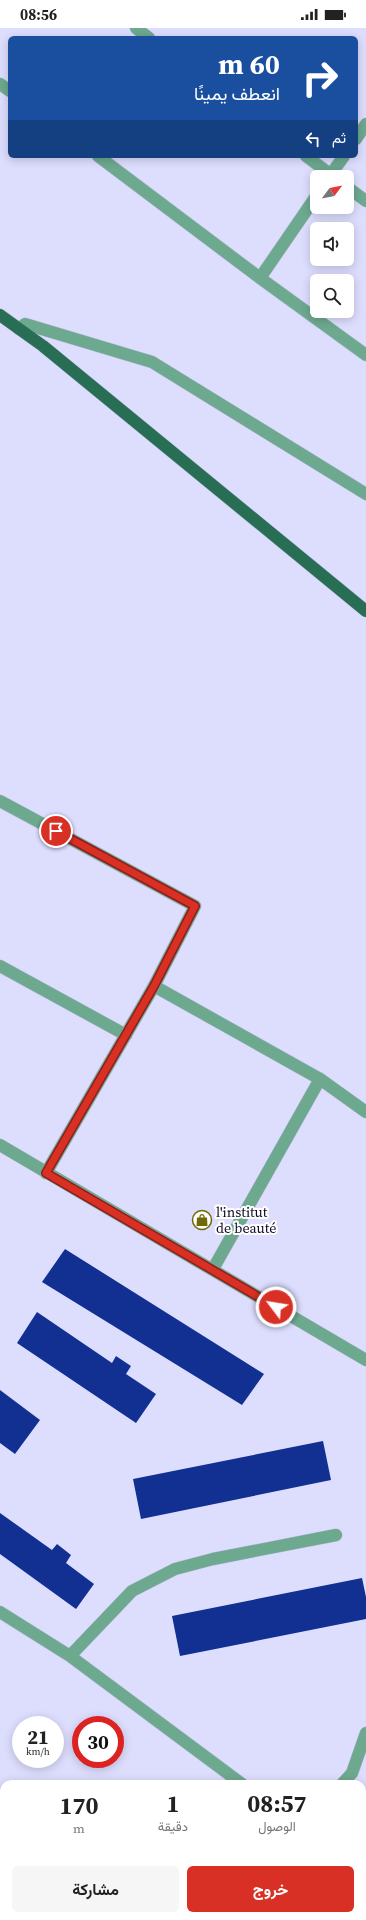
<!DOCTYPE html>
<html lang="ar">
<meta charset="utf-8">
<style>
body{margin:0;font-family:"Source Serif 4",Vazirmatn,serif;background:#f6f6f6;color:#222;direction:rtl;height:100vh;display:flex;flex-direction:column;font-size:15px;white-space:nowrap}
*{box-sizing:border-box;margin:0}
p{font-size:13px;color:#767676}
.icon{flex:none;width:22px;height:22px;fill:none;stroke:currentColor;stroke-width:2;stroke-linecap:round;stroke-linejoin:round}
.map{position:relative;flex:1;overflow:hidden;direction:ltr}
.panel{position:absolute;left:0px;top:1752px;width:366px;height:140px;display:flex;flex-direction:column;background:#fff;border-radius:12px 12px 0 0;box-shadow:0 2px 10px #0003;direction:rtl}
.panel>*{flex:none}
.top-card{position:absolute;left:8px;top:8px;width:350px;height:122px;border-radius:6px;box-shadow:0 2px 10px #0003;direction:rtl;background:#1a4fa0;color:#fff;overflow:hidden}
.needle{width:26px;rotate:58deg}
.fabs{position:absolute;left:310px;top:142px;display:grid;gap:8px}
.fabs a{display:grid;place-items:center;width:44px;height:44px;border-radius:6px;background:#fff;box-shadow:0 2px 10px #0003;font-size:20px}
.speed{position:absolute;left:12px;top:1688px;display:flex;gap:8px;font-size:20px;font-weight:700;text-align:center}
.speed>*{display:grid;place-content:center;width:52px;height:52px;border-radius:50%;background:#fff;box-shadow:0 2px 10px #0003;line-height:1}
.speed small{font-size:10px;font-weight:400}
.speed .limit{border:6px solid #d22;background:#fff;color:#111}
.pin{position:absolute;display:grid;place-items:center;width:34px;height:34px;color:#fff;margin:-17px;border:2px solid #fff;border-radius:50%;box-shadow:0 1px 4px #0007}
.me{position:absolute;width:44px;margin:-22px;rotate:301deg;stroke-linejoin:round;filter:drop-shadow(0 0 3px #0008)}
.turn{display:flex;align-items:center;gap:14px;height:84px;padding:0 12px;font-size:18px}
.turn .icon{width:52px;height:52px;stroke-width:2.5}
.turn b{display:block;font-size:28px;line-height:34px}
.then{display:flex;align-items:center;height:38px;padding:0 12px;background:#0003;gap:8px;font-size:15px}
.eta{display:flex;justify-content:space-evenly;align-items:center;height:68px;text-align:center}
.eta b{font-size:24px;font-weight:700;line-height:28px}
.action{display:flex;gap:8px;margin-top:auto;padding:8px 12px}
.action a{flex:1;height:46px;border-radius:6px;background:#d93025;color:#fff;font-size:16px;font-weight:700;line-height:46px;text-align:center}
.action a+a{background:#f6f6f6;color:#222}
.status{display:flex;justify-content:space-between;align-items:center;height:28px;padding:0 20px;background:#fff;direction:ltr}
.status svg{height:11px;fill:currentColor}
.map>svg:first-child{display:block}
</style>
<div class="status"><b>08:56</b><svg viewBox="0 0 49 12"><path d="M0 12V9h3v3zM5 12V6h3v6zM10 12V3h3v9zM15 12V0h3v12zM26 1h20v11H26zM47 4h2v5h-2z"/></svg></div>
<div class="map">
<svg width="366" height="1892" viewBox="0 0 366 1892">
<rect width="100%" height="100%" fill="#dddefe"/>
<path fill="#113092" d="M65,1221L264,1346L242,1377L42,1254Z
M37,1284L112,1335L116,1328L131,1338L126,1346L156,1366L136,1395L17,1315Z
M0,1362L40,1392L15,1426L0,1415Z
M323,1413L331,1452L141,1491L133,1451Z
M0,1485L52,1522L57,1516L71,1527L66,1535L94,1556L76,1581L0,1526Z
M362,1550L366,1569V1591L180,1628L172,1588Z"/>
<g fill="none" stroke-linecap="round" stroke-linejoin="round">
<g stroke="#bcbcdb" stroke-width="13">
<path id="lane" d="M0,773L195,878L154,958
M0,938L126,1007
M320,1051L366,1084"/>
</g>
<g stroke="#bcbcdb" stroke-width="13">
<path id="street" d="M136,0L149,10
M0,56L10,63
M356,111L366,96
M98,128L260,250L366,327
M306,128L334,149
M329,149L344,128
M347,159L366,173
M260,250L317,167
M19,301L25,296L152,334L366,466
M0,1117L366,1332
M46,1145L154,958L320,1051L213,1241
M0,1584L70,1628L242,1756
M70,1628L132,1563L175,1541L213,1531L336,1507
M342,1756L352,1745L366,1705
M362,1841L366,1844
M190,1892L194,1888"/>
</g>
<g stroke="#bcbcdb" stroke-width="13">
<path id="primary" d="M0,287L43,318L366,583"/>
</g>
<use href="#lane" stroke="#6da98f" stroke-width="12"/>
<use href="#street" stroke="#6da98f" stroke-width="12"/>
<use href="#primary" stroke="#276e54" stroke-width="12"/>
</g>
<g fill="none" stroke-linecap="round" stroke-linejoin="round">
<g stroke="#8d1f18" stroke-width="10">
<path id="route" d="M56,803L195,878L154,958L46,1145L276,1279"/>
</g>
<use href="#route" stroke="#d93025" stroke-width="7"/>
</g>
<defs>
<g id="shop-ring" transform="scale(1)"><circle r="9.5" fill="#fff" stroke="#716a04" stroke-width="1.5"/><path d="M-5-2.5h2.3a2.7 3.5 0 0 1 5.4 0H5L5.5 6h-11ZM-1.5-2.5h3a1.5 2.3 0 0 0-3 0Z" fill="#716a04"/></g>
</defs>
<g fill-rule="evenodd">
<use href="#shop-ring" x="202" y="1192"/>
</g>
<g text-anchor="middle" dominant-baseline="central" stroke-width="4" stroke-linejoin="round" paint-order="stroke">
<g font-size="14" fill="#0e0a26" stroke="#fff" text-anchor="start">
<text x="216" y="1184">l'institut<tspan x="216" dy="16">de beauté</tspan></text>
</g>
</g>
</svg>
<div class="fabs">
<a><svg class="needle" viewBox="-14 -14 28 28"><path d="M0-13l5 13h-10z" fill="#e53935"/><path d="M0 13l5-13h-10z" fill="#767676"/></svg></a>
<a><svg class="icon" aria-label="sound" viewBox="0 0 24 24"><path d="M4 9h4l5-4v14l-5-4H4zM17 9q2 3 0 6"/></svg></a>
<a><svg class="icon" aria-label="search" viewBox="0 0 24 24"><circle cx="10" cy="10" r="6"/><path d="M15 15l6 6"/></svg></a>
</div>
<div class="speed"><div>21<small>km/h</small></div><div class="limit">30</div></div>
<div class="pin" style="left:56px;top:803px;background:#d93025"><svg class="icon" aria-label="arrive" viewBox="0 0 24 24"><path d="M6 21V4h12l-3 4 3 4H6"/></svg></div>
<svg class="me" style="left:276px;top:1279px" viewBox="-20 -20 40 40"><circle r="17" fill="#d93025" stroke="#fff" stroke-width="3"/><path d="M0-11L8 9 0 5-8 9z" fill="#fff"/></svg>
<div class="top-card">
<div class="turn"><svg class="icon" aria-label="right" viewBox="0 0 24 24"><path d="M7 20v-9h11M14 6l5 5-5 5"/></svg><div><b>60 m</b>انعطف يمينًا</div></div>
<div class="then">ثم<svg class="icon" aria-label="left" viewBox="0 0 24 24"><path d="M17 20v-9H6M10 6l-5 5 5 5"/></svg></div>
</div>
<section class="panel">
<div class="eta">
<div><b>08:57</b><p>الوصول</p></div>
<div><b>1</b><p>دقيقة</p></div>
<div><b>170</b><p>m</p></div>
</div>
<div class="action"><a>خروج</a><a>مشاركة</a></div>
</section>
</div>
